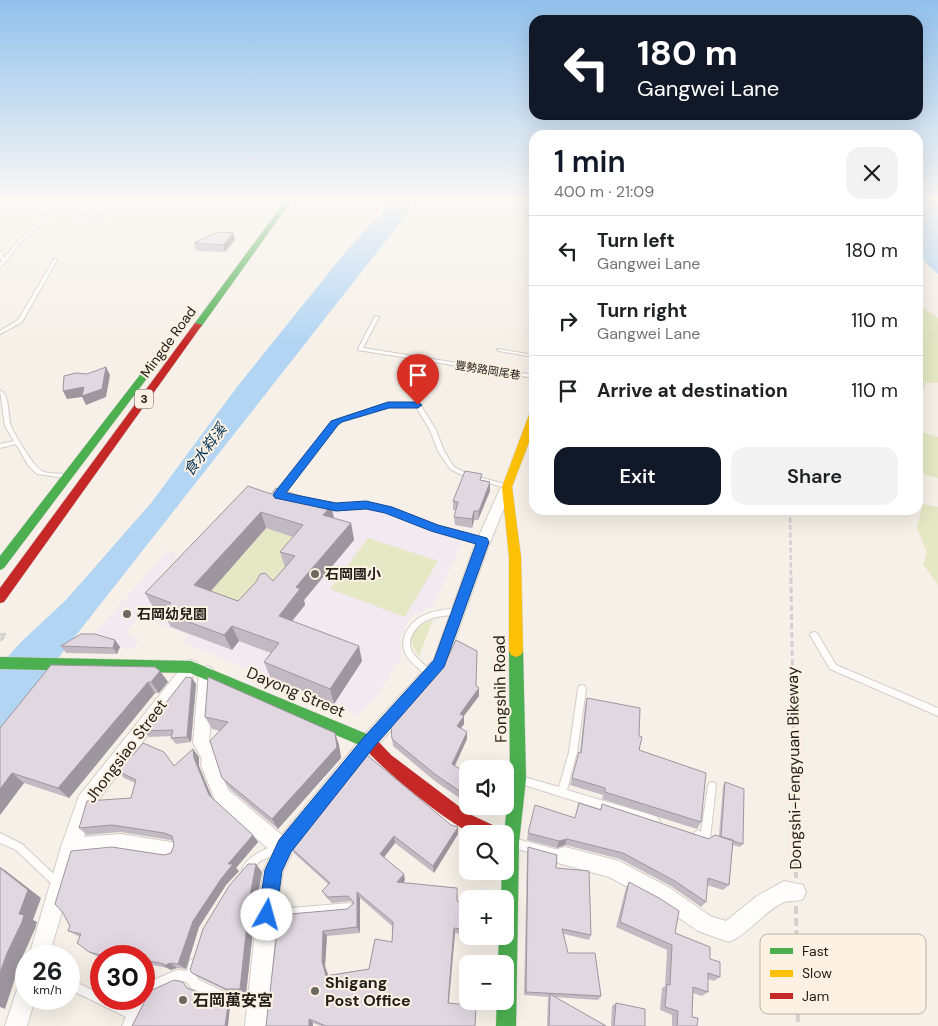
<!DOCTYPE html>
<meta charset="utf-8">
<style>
body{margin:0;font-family:"DM Sans","Noto Sans TC",sans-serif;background:#f2f2f2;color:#202124;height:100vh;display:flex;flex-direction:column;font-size:19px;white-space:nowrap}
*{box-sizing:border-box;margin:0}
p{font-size:16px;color:#757577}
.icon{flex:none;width:28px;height:28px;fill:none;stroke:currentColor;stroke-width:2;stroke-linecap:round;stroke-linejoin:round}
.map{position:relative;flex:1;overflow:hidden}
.sheet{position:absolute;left:529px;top:130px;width:394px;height:385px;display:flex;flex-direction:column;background:#fff;border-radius:15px;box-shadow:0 5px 20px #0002}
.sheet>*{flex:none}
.guide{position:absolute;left:529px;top:15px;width:394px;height:105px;border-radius:15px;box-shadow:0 5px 20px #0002;background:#111827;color:#fff;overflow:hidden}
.buttons{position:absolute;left:459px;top:760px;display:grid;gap:10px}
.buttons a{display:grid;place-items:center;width:55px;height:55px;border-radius:10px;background:#fff;box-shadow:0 5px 20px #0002;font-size:25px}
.speed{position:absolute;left:15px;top:945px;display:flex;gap:10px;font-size:25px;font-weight:700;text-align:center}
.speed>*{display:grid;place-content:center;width:65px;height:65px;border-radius:50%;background:#fff;box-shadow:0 5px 20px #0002;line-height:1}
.speed small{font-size:12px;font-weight:400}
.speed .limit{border:8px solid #d22;background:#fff;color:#111}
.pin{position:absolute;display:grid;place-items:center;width:42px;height:42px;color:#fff;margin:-51px -21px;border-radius:50% 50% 50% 0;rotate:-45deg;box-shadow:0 0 5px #0007}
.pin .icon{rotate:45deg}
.me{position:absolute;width:55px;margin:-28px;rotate:7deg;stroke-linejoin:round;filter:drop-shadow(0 0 4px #0008)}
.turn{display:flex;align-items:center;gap:18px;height:105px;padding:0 25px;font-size:22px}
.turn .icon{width:65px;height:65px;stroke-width:2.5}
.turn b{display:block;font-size:35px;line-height:42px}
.round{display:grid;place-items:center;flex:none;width:52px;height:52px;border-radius:15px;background:#f2f2f2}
.overview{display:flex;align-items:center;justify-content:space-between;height:85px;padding:0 25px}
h1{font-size:30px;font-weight:600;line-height:38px;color:#111827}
.primary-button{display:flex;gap:10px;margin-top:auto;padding:10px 25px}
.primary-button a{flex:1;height:58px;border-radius:15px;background:#111827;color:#fff;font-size:20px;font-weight:600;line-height:58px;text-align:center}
.primary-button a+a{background:#f2f2f2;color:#202124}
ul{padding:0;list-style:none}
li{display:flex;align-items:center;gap:15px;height:70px;padding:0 25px;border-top:1px solid #e0e0e0}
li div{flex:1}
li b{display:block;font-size:19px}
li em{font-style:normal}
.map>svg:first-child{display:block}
</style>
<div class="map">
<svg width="938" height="1026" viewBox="0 0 938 1026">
<rect width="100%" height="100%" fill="#f6f0e8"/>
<path fill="#f2e9f1" d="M250,499L276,500L336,512L366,508L390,513L462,541L433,607L412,616L400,637L402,656L376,698L357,715L183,642L189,635L144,618Z
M167,551L178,555L158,577L165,580L159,594L125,634L140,639L131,650L89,640Z"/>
<path fill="#e4e8c4" d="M918,304L938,318V383H925L918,379Z
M918,431L938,437V478L918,473Z
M923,504L938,507V585L923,564L927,553L917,528Z
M266,528L288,535L294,533L307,541L245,617L202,601Z
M368,538L438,561L405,617L330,589Z
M433,620L419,656C405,639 413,626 433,620Z"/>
<path fill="#b2d5f3" d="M389,200H412L407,214L0,732V665L22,641L66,600L151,503L237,387L347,250C354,244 375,218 381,216Z
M918,200H938V274L926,263L918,252Z"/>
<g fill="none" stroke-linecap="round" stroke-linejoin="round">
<g stroke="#d2cdc7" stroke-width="2">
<path id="lane" d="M63,200H67L51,214C64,213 78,210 87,221L103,218L109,200H113L105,220L86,223L81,219L73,215H63L49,217L20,243L5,263L0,267V263L2,261L0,257V251L2,252L4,258L18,241Z
M54,259L57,260L22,322L0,334V331L18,320Z
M375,316L379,317L363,348L534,375V378L358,350V349Z
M497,349L534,355V357L499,351L497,350Z
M0,390C11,397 7,415 11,426C14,434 35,469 42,471C47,474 59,473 65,474L68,476L67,477L65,478L37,474L28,465L16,444L0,448V444L14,441L5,426Z
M388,403L420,404L436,430L444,451L454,467L468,474L508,485L509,486L508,487L506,488L464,476L450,469L438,451L430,430L416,407H388L341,421L337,424L281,497H277L276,495L277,493L333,422L337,419Z
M323,503H325L336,505L366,503L388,508L437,526L485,540L486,542L485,544H483L433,530L387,512L366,507L336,509L323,507L322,505Z
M458,608L461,609L462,611L461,613C450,616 440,615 430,619C418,623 404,639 413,653C418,660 426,666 433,672L434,674L433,676L430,677L427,676C421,670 413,665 407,657C403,650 402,642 405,635C414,613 437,610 458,608Z
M814,632L817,633L836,665L938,708V716L830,669L810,635L811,633Z
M582,685L585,686L586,689L577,752L567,790L655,816L658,818L660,821L658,824L655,826L521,784L520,781L521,778L524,777L559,787L569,752L578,689L579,686Z
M712,782L715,783L716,786L710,838L708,841L705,843L695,838L693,835L695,832L698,830L701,832L708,786L709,783Z
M0,833L22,844L60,880L62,883L60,886L57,888L54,886L16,850L0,843Z
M517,839L563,851L566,853L568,856L566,859L563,861L517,849L514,847L512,844L514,841Z
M280,843L283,845L285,848L283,851L260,861L250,872L247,874L244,872L242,869C249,854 266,849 280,843Z
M350,903L353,905L355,908L353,911L350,913L268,920L264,919L263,915L264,911L268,910Z
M194,959L198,960L199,964L196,976L199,980L233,996H254L258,997L259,1001L258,1005L254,1006H233L191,988L187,982L177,980L150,992L148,996L145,997V999L133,1026H122L126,1017L69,989V979L101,994V999H112L130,1008L135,999H144V984L177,970L187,971L190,960Z"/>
</g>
<g stroke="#d2cdc7" stroke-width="2">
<path id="street" d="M918,380L922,381L924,387L918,391Z
M506,485L512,489L488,547L445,668L375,748L292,853L283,871L278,903L267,1026H245L258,903L264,870L273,850L266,847L216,802L201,765L202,759L193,743L199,673L202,668L207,666L212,668L215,673L209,741L218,757L219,765L228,790L282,835L363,736L434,659L474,547L500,489Z
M191,660L196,662L199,667L196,672L93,807L84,837L120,834L170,842L177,844L179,851L177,858L170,860L120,852L78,856L49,956H29L61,847L79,796L186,662Z
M565,847L619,861L670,888L710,916L726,921L757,896L784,881L803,885L806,892L803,899C796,902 790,900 784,902C763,912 750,933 729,942L698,931L656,902L609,877L558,863L556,856L558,849Z
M26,984V999H35L27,1026H5L18,987Z"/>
</g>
<g stroke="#d2cdc7" stroke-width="1">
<path id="fast" d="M286,200H292L201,327H195V323Z
M163,348L167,351L166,353L4,568L0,570V556L160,349Z
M516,645L521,647L523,651L526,779L519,842L516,1026H496L497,1001H505V964H498L499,936H505V899H501L502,871H505L504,834L510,779L509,651L511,647Z
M0,657L191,661L374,737L377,742L374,747L369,749L190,673L0,669Z"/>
</g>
<g stroke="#d2cdc7" stroke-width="1">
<path id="slow" d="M534,412V429L512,487L521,557L523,651L521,655L516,657L511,655L509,651V557L502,487L529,415Z"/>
</g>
<g stroke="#d2cdc7" stroke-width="1">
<path id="jam" d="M195,323L202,325L4,602L0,603V588Z
M369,735L374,737L391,755L469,814L499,828L501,834C493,834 482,836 474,834C455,829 369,760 361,742L364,737Z"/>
</g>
<path stroke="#d2d1ce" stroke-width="2.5" stroke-dasharray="5 2.5" stroke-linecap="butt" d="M790,510L791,579"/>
<path stroke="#d2d1ce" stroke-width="3" stroke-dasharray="6 3" stroke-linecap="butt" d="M791,578L794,777
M0,635L6,634L0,641"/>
<path stroke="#d2d1ce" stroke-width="4" stroke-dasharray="8 4" stroke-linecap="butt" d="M794,776L796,878
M796,906L798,1026"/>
<use href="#lane" fill="#fefdfc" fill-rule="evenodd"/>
<use href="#street" fill="#fefdfc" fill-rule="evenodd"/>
<use href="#fast" fill="#4caf50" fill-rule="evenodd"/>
<use href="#slow" fill="#ffc107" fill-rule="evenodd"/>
<use href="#jam" fill="#c62828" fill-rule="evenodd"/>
</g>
<path fill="#c2b9c2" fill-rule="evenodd" d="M233,233L235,240L225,252L196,251L194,243Z
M482,480L490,482V491L478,520H474L472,528L455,525L454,517L456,510H453V501Z
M271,494L331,506L334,518L351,523L354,540L304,600L305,605L292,621L362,661L334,704L270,677L264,662L271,653L239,641L232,650L171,627L163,613L154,609L145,593ZM266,528L293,537L280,552L285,567L273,581L238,601L211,591Z
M115,640L120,647L117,654L66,653L61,646Z
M160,671L168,682L159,693H155L69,798L24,783L0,815V728Z
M196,684L191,742L176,744L171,738L172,736L149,737L144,731Z
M476,686L479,688V696L464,716V724L461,728L467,732V739L455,766L468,774L464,801L436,782L393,746L392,739Z
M587,698L639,750L701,822L697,829L602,799L603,795L570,785L579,752L580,753L585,706Z
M205,717L335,733L339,745L341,758L278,829L230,789L222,778L220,731L212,729Z
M133,755L174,766L199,757V766L213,799L258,842L236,868L239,871L226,885L199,927L186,969L177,968L171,970L167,968L144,963V956H101V958L98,957L89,952L80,937L68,931L164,855L171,853L174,845L173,841L170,840L120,832L87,835L79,828L131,798L135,783L124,778L116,770Z
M367,755L458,834L434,873L395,843L384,857L405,880L403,883L458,894L457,901L468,902V935L455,933L449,1004L475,1026H321L313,1023V1026H266L279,915L347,909L353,904L351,901L332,903L326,897L322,891L328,884L295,854L291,848ZM360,898L392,926V942L369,969L328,975L325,966L327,936L360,933Z
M725,782L743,844L740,847L733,845L729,885L723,890L707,885L706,902L701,907L671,886L620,859L565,845L557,848L527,840L528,833L575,818L579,803L600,810L602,804L709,839L719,836L723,786Z
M528,847L591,935L589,940L564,934L568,953L601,996L598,1000L554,997L606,1026H547L548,998L549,997L524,995L527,853Z
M262,872L256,903L246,994H233L200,978L192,973Z
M629,882L675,933L710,959L720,977L714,981L708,979V992L702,996L693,993L692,1017L697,1026H672V1015L660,1010L662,988L665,986L667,950L616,927L626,888Z
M616,1003L645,1026H611L612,1006Z"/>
<path fill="#9e969e" d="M233,233L235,240L225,252L223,245Z
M106,367L110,375L106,397L86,405L82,397L67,399L63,391Z
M490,482V491L478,520L479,511Z
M331,506L335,522L323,515Z
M474,511V520L472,528V519Z
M261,512L266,528L202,601L194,585Z
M351,523L354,540L304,600L305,605L284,631L279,616L296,587Z
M232,626L239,641L232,650L224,635Z
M115,640L120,647L117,654L113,648Z
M359,646L362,661L334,704L330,689Z
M160,671L168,682L159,693L151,682Z
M192,678L196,684L191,742L187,737Z
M148,682L155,693L69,798L58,788Z
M479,688V696L460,721V714Z
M464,716V724L457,733V726Z
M467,732V739L452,771V764Z
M335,733L339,745L341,758L278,829L272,819Z
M193,749L199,757V766L214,803L209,795L194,758Z
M12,773L24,783L0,815V789Z
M468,788V795L464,801V794Z
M458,827V834L434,873L433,866Z
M253,835L258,842L236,868L239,871L226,885L199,927L186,969L178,964L193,921L228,864Z
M394,836L395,843L382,860L380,854Z
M567,839L565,845L557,848L559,841Z
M256,864L262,872L256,903L246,994L240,989L250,896Z
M0,867L6,871L41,898L33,920L37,922L35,929L21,960L5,1009L0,1007Z
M404,874L405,880L399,888L397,882Z
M357,892L360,898V933L357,927Z
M454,928L455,933L448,1007V1003Z
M323,931L327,936L325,966L330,980L326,976L322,961Z
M170,963L177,968L171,970L164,966Z
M228,1005L230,1007L228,1026H225Z
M309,1019L313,1023V1026H309Z"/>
<path fill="#e1d7e1" stroke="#9e969e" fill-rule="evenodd" d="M218,232L233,233L223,245L194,243Z
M106,367L102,389L82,396L84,387L63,391L64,376L76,373L87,374Z
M465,471L482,474L480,480L490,482L479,511H474L472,519L454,517L458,502L453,501Z
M248,486L271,494L276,488L331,506L323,515L351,523L296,587L300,589L279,616L359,646L330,689L264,662L279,643L232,626L224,635L162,612L171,603L145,593ZM261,512L303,525L280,552L295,556L273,581L265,573L260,574L256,582L238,601L194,585Z
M81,634H95L115,640L113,648L61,646Z
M456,640L477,651L476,686L479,688L460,714L464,716L457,726L467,732L452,764L468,774V788L464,794L436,775L392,739L391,726L446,661Z
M51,665L155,667L160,671L151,682H148L58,788L12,773L0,789V728Z
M186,677L192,678L187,737L171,738L173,730L144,731Z
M208,677L335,733L337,747L272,819L222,778L210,741L228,722L205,717Z
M587,698L640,708L639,736L642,737L639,750L706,773L701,822L605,792V788L572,778L579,752L581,753Z
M143,743L164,752L174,766L193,749L194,758L209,795L253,835L228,864H233L221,879L193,921L178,964L170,963L164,966V964L144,960V956H104L89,952L77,943L81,934L68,931L70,926L63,913L55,904L71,851L112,847L164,855L171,853L174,845L172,836L164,833L112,825L79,828L87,801L131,798L136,780L116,770L130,753L133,755Z
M367,755L451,825L458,827L433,866L394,836L380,854L404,874L397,882L457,888V901L468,902V930L454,928L448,1003L476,1006L475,1026H326L309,1019V1026H266L279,915L347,909L354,903L348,896L328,897L322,891L330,883L291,848ZM357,892L393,922L392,942L375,939L369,969L326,976L322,961L323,931L357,927Z
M725,782L744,789L743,844L721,837Z
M579,803L601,810L602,804L709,839L715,835L733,840L729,885L708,878L706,902L675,881L623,853L567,839L559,841L528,833L535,805L575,818Z
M528,847L557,855L556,868L589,871L591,935L562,929L568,953H595L601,996L526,992Z
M248,864H256L250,896L240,989H226L192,973L190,970L203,929L229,886Z
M0,868L28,890L19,914L24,915L22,922L7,953L0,973Z
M629,882L659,898L679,911L675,933L710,947V959L720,962V977L708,973V992L693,987L692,1017L698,1018L697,1026H677L678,1011L665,1007L667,984L670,985L672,945L620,922Z
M174,980L183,982L187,988L228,1005L225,1026H132L150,991Z
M550,994L606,1026H549Z
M616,1003L645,1009V1026H614Z"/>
<linearGradient id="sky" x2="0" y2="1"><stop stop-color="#92c1ec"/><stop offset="0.58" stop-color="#fbf8f5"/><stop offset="1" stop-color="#fbf8f5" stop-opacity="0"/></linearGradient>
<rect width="938" height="344" fill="url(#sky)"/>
<path fill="#1a73e8" stroke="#114b97" d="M388,402H418L422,405L418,408H389L342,422L338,425L286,493L336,503L366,501L392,507L438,525L487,538L489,542L444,667L374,747L291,852L282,871L276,915L274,921L267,924L261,921L258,915L265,870L279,840L364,737L434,660L476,544L431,531L385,513L366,509L336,511L275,498L273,495L275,492L331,421Z"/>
<g fill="#6c6861" stroke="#fcf1e2" stroke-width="2">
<circle cx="315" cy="574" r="5"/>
<circle cx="127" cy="614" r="5"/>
<circle cx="315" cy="991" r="5"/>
<circle cx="183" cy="1000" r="5"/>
</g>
<g text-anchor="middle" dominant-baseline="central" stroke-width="4" stroke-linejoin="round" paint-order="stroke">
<g font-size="11" fill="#221e19" stroke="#fcf1e2">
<text transform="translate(488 370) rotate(9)">豐勢路岡尾巷</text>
</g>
<rect fill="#fcf1e2" stroke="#635d55" stroke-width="1" x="135" y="389.5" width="18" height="19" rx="4"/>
<g font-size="12" font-weight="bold" fill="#221e19">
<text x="144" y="399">3</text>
</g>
<g font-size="14" fill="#221e19" stroke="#fcf1e2">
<text transform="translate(168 342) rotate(-54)">Mingde Road</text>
</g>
<g font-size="14" font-weight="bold" fill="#221e19" stroke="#fcf1e2" text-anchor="start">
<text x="325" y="574">石岡國小</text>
<text x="137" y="614">石岡幼兒園</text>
</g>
<g font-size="15" font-style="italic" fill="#003256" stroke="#fcf1e2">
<text transform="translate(205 450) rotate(-53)">食水嵙溪</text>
</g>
<g font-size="16" fill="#221e19" stroke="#fcf1e2">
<text transform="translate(500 689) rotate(-91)">Fongshih Road</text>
<text transform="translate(296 692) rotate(23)">Dayong Street</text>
<text transform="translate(126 751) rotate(-53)">Jhongsiao Street</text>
<text transform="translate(794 768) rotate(-91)">Dongshi-Fengyuan Bikeway</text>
</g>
<g font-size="16" font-weight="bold" fill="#221e19" stroke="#fcf1e2" text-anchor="start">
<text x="325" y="982">Shigang<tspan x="325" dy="18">Post Office</tspan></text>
<text x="193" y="1000">石岡萬安宮</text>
</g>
</g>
<rect x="760" y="934" width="166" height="80" rx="8" fill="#fcf1e2" stroke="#bbb2a6" stroke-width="1"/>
<rect x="770" y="948" width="23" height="6" fill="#4caf50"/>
<rect x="770" y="970" width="23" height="7" fill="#ffc107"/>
<rect x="770" y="993" width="23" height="6" fill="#c62828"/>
<g font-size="14" fill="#221e19">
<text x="802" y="956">Fast</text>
<text x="802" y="978">Slow</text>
<text x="802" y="1001">Jam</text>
</g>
</svg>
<div class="buttons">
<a><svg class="icon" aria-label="sound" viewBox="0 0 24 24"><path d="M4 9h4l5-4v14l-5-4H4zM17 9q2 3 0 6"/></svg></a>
<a><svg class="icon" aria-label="search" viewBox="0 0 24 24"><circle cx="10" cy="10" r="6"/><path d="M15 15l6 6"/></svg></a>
<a>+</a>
<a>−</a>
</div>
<div class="speed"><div>26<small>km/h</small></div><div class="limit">30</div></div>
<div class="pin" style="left:418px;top:405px;background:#d93025"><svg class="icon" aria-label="arrive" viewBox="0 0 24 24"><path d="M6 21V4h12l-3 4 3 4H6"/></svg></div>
<svg class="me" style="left:267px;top:915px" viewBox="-20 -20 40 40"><circle r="19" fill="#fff"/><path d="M0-13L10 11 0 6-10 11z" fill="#1a73e8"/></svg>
<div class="guide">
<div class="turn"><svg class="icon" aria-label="left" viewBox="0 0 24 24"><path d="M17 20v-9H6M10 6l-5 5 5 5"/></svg><div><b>180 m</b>Gangwei Lane</div></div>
</div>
<section class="sheet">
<div class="overview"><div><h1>1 min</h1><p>400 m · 21:09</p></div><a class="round"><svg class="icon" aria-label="close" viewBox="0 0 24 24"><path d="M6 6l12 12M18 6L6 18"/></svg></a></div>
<ul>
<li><svg class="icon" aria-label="left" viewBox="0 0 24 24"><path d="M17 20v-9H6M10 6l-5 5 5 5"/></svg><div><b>Turn left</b><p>Gangwei Lane</p></div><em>180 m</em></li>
<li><svg class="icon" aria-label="right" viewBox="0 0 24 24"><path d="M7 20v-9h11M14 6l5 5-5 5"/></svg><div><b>Turn right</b><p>Gangwei Lane</p></div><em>110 m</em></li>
<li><svg class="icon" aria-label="arrive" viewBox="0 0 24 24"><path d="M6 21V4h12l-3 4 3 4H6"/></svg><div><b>Arrive at destination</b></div><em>110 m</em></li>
</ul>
<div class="primary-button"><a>Exit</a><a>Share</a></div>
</section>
</div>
